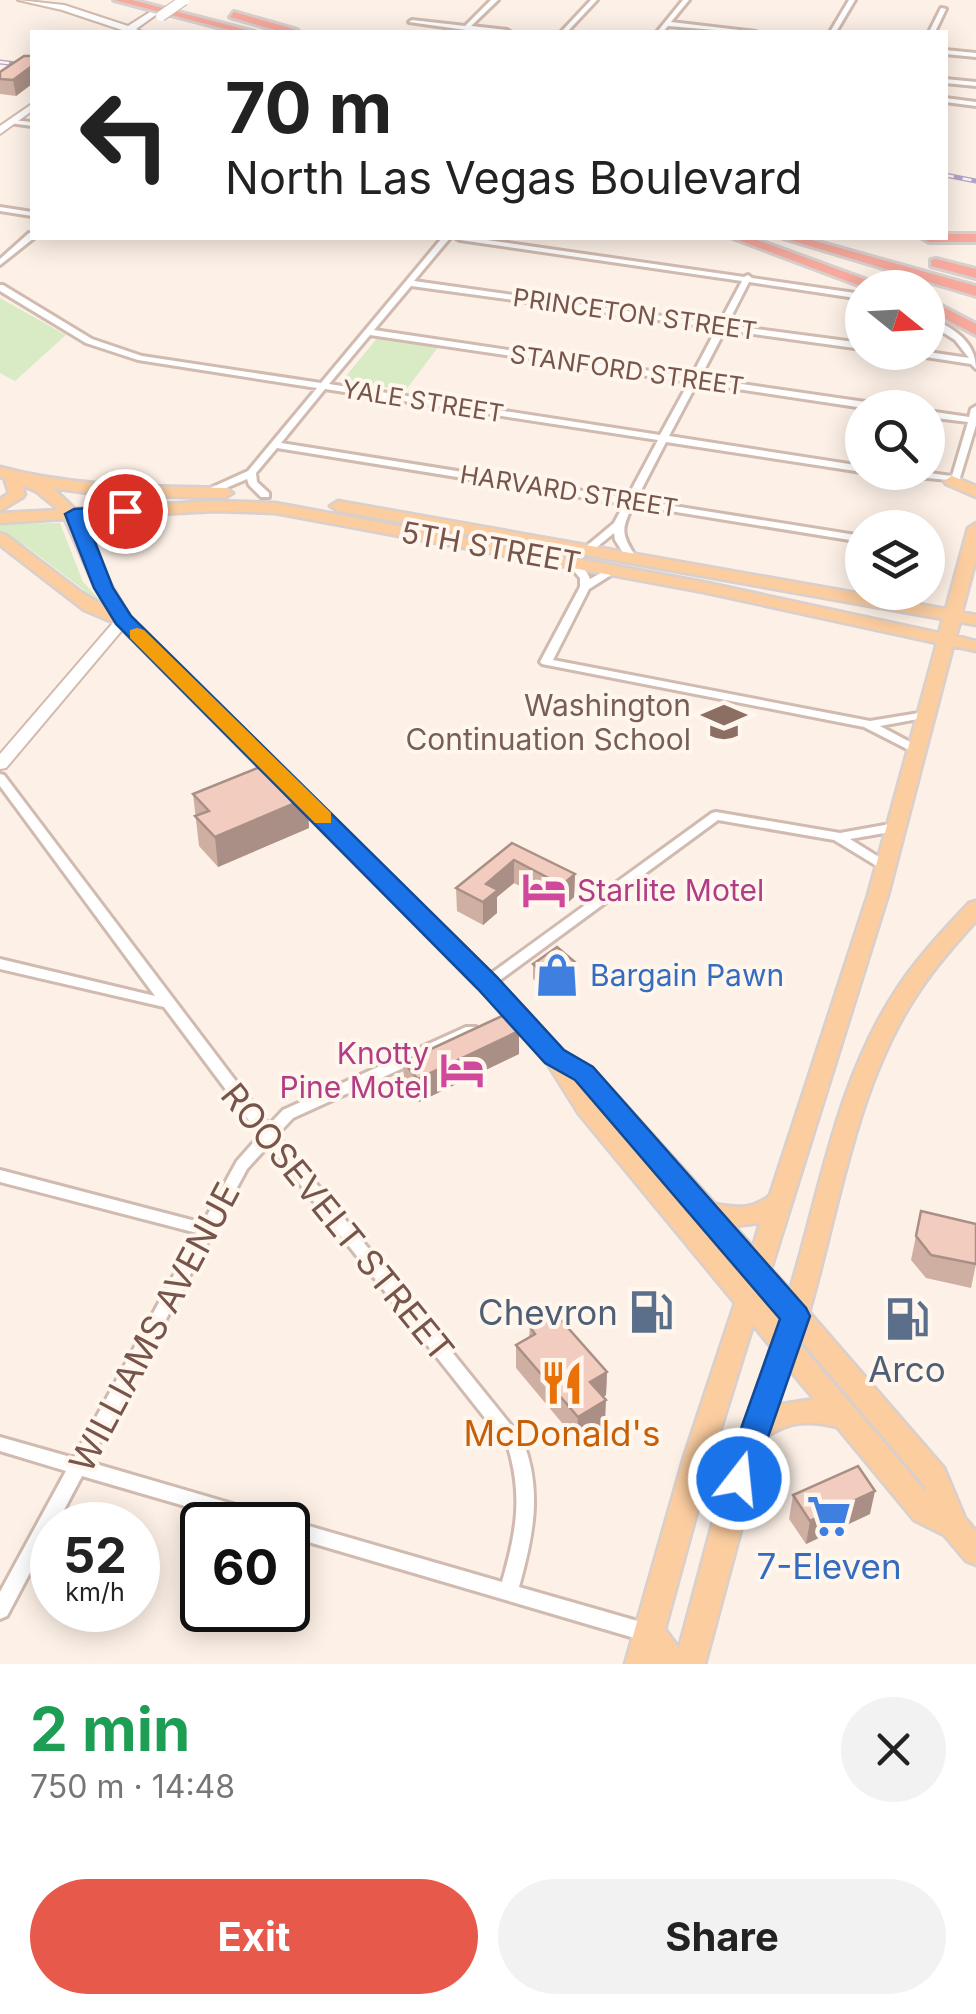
<!DOCTYPE html>
<meta charset="utf-8">
<style>
body{margin:0;font-family:Inter,sans-serif;background:#f2f2f2;color:#222;height:100vh;display:flex;flex-direction:column;font-size:38px;white-space:nowrap}
*{box-sizing:border-box;margin:0}
p{font-size:32px;color:#767676}
.icon{flex:none;width:55px;height:55px;fill:none;stroke:currentColor;stroke-width:2;stroke-linecap:round;stroke-linejoin:round}
.map{position:relative;height:1664px;overflow:hidden}
.drawer{display:flex;flex-direction:column;background:#fff;flex:1}
.drawer>*{flex:none}
.top-card{position:absolute;left:30px;top:30px;width:918px;height:210px;border-radius:0px;box-shadow:0 5px 25px #0003;background:#fff;color:#222;overflow:hidden}
.needle{width:65px;rotate:108deg}
.buttons{position:absolute;left:845px;top:270px;display:grid;gap:20px}
.buttons a{display:grid;place-items:center;width:100px;height:100px;border-radius:50%;background:#fff;box-shadow:0 5px 25px #0003;font-size:50px}
.speed{position:absolute;left:30px;top:1502px;display:flex;gap:20px;font-size:50px;font-weight:700;text-align:center}
.speed>*{display:grid;place-content:center;width:130px;height:130px;border-radius:50%;background:#fff;box-shadow:0 5px 25px #0003;line-height:1}
.speed small{font-size:25px;font-weight:400}
.speed .limit{border:5px solid #111;border-radius:15px;background:#fff;color:#111}
.pin{position:absolute;display:grid;place-items:center;width:85px;height:85px;color:#fff;margin:-42px;border:5px solid #fff;border-radius:50%;box-shadow:0 2px 10px #0007}
.me{position:absolute;width:110px;margin:-55px;rotate:16deg;stroke-linejoin:round;filter:drop-shadow(0 0 8px #0008)}
.turn{display:flex;align-items:center;gap:35px;height:210px;padding:0 30px;font-size:45px}
.turn .icon{width:130px;height:130px;stroke-width:2.5}
.turn b{display:block;font-size:70px;line-height:85px}
.round{display:grid;place-items:center;flex:none;width:105px;height:105px;border-radius:52px;background:#f2f2f2}
.headline{display:flex;align-items:center;justify-content:space-between;height:170px;padding:0 30px}
h1{font-size:60px;font-weight:700;line-height:75px;color:#1e9e55}
.button{display:flex;gap:20px;margin-top:auto;padding:20px 30px}
.button a{flex:1;height:115px;border-radius:60px;background:#e7594b;color:#fff;font-size:40px;font-weight:700;line-height:115px;text-align:center}
.button a+a{background:#f2f2f2;color:#222}
.map>svg:first-child{display:block}
</style>
<div class="map">
<svg width="976" height="1664" viewBox="0 0 976 1664">
<rect width="100%" height="100%" fill="#fdf1e7"/>
<path fill="#d9ebc5" d="M0,298L66,335L15,381L0,373Z
M378,337L439,346L406,390L342,381Z
M60,523L83,582L109,609L27,547L0,534V524Z"/>
<g fill="none" stroke-linecap="round" stroke-linejoin="round">
<g stroke="#d1baaf" stroke-width="6">
<path id="street" d="M491,0H498L471,26L507,30L510,32L466,30L409,22L412,20L465,26Z
M591,0H597L567,32H561Z
M683,0H689L671,22L756,32H738L668,26L663,32H657Z
M849,0H855L836,32H830Z
M941,8L946,9L935,32H929Z
M945,50L976,53V57L945,54Z
M945,79L976,82V86L945,83Z
M945,98L976,102V106L945,102Z
M12,120L32,122V126L10,123V121Z
M0,207L32,212V216L0,211Z
M29,233H32L34,238L0,265V259Z
M442,238H450L414,281L719,324L742,281L460,240L456,238H473L744,277L748,275L752,278L862,294V299L749,282L727,325L862,343V349L725,330L700,378L886,405L890,408H864L697,383L669,436L862,466V472L666,442L636,500L862,536V542L633,505C621,529 621,534 636,557L631,560L627,559L615,540L614,533L592,551H584L583,549L614,523L624,504L277,448L256,473L257,482L269,493V497H261L249,485L247,479L212,494H206V490L248,471L317,388L138,360L86,343L0,291V285H3L92,339L142,356L321,383ZM411,286L717,328L691,377L374,330ZM370,335L689,382L660,435L329,384ZM325,389L658,440L627,498L281,443Z
M928,317C952,327 976,341 976,369L971,364L906,354L905,352H928L969,358L955,340L928,323Z
M976,406V425L959,481L885,474L883,472H921L952,476L968,422L928,417V411L969,417L971,409Z
M571,559C578,561 588,572 590,579L610,568L614,567L619,570L589,589L553,660L870,721L925,712L931,715L929,717L880,726L923,749L921,752H913L864,727L542,664L540,662L580,587V578L566,562Z
M0,774L4,775L269,1125L283,1110L466,1027H476L478,1031L476,1035L293,1118L277,1135L522,1439C543,1489 533,1537 519,1587L648,1624L655,1627L657,1633L655,1639L648,1642L288,1536V1525H250L82,1476L56,1525H52V1531L7,1616L0,1619V1592L66,1471L0,1451V1437L74,1458L197,1233L0,1182V1170L203,1223L237,1161L260,1135L164,1007L0,969V959L155,996L0,786ZM269,1145L508,1447C523,1497 516,1533 502,1582L288,1520L284,1521L277,1517L89,1462L247,1169Z
M716,812L840,833L896,823L902,827L896,831L850,839L890,864L891,867L890,870L885,871L834,840L718,820L492,986H482L480,983L482,980L712,813Z"/>
</g>
<g stroke="#d4b9ad" stroke-width="4">
<path id="secondary" d="M18,0L64,5L128,26L150,12L157,14L136,29L142,32H121L122,30L62,10Z
M32,104V111L0,134V126Z
M123,615L128,617L131,620L128,623L6,768L0,769V754L118,617Z"/>
</g>
<g stroke="#d9cfcd" stroke-width="5">
<path id="primary" d="M0,467C73,487 149,486 225,488L233,493L225,498L102,495L53,488L75,509L216,501L275,503L703,582L939,633L943,619L338,511L330,506L338,501L946,609L968,528L976,523V559L962,612L976,615V625L960,622L956,636L976,641V651L953,646L888,895L771,1269L790,1290C820,1191 837,1081 895,992C916,959 942,932 969,903L976,901V921C953,946 932,970 914,999C855,1091 839,1209 809,1312L944,1468L965,1518L976,1531V1565L966,1561L944,1535L914,1520L837,1427C809,1420 790,1421 766,1437L705,1664H625L684,1457L735,1303L579,1114L547,1063L506,1016L117,624L84,610L0,545V533L6,535L81,592L109,609L94,585L65,519L0,523V513L59,510L37,492L22,485L25,494L23,497L0,511V499L9,493L4,478L0,477ZM216,511L275,513L703,592L937,643L868,895L770,1195C753,1210 736,1208 715,1204L592,1068L564,1052L522,1006L131,618L111,585L81,518ZM593,1098L744,1273L743,1277L595,1102ZM760,1223L753,1247L734,1226ZM763,1295L782,1317L780,1321L762,1298ZM753,1325L771,1347L722,1488L679,1648L665,1629L712,1457ZM800,1339L923,1484L927,1493L799,1343ZM789,1369L814,1399L776,1405Z
M952,476L976,486V497L946,484L944,481Z"/>
</g>
<g stroke="#d9cfcd" stroke-width="6">
<path id="highway" d="M114,0H132L255,32H237Z
M234,12L297,30L299,32H282L230,17Z
M945,234H976V242H929L922,238H945Z
M733,238H752L889,288H866Z
M783,238H804L976,286V296Z
M936,259L976,269V278L931,266V260Z
M928,299L976,324V335L928,310Z"/>
</g>
<use href="#street" fill="#fff" fill-rule="evenodd"/>
<use href="#secondary" fill="#fff" fill-rule="evenodd"/>
<use href="#primary" fill="#fbcd9f" fill-rule="evenodd"/>
<use href="#highway" fill="#f7a99d" fill-rule="evenodd"/>
<g stroke="#b2a4c7" stroke-width="5">
<path id="rail" d="M0,62L32,66
M945,175L976,181"/>
</g>
<use href="#rail" stroke="#fff6ed" stroke-width="2.5" stroke-dasharray="9" stroke-linecap="butt"/>
<g stroke="#d4b9ad" stroke-width="12" stroke-linecap="butt">
<path id="secondary-bridge" d="M161,16L184,0"/>
</g>
<use href="#secondary-bridge" stroke="#fff" stroke-width="10"/>
</g>
<path fill="#d0afa3" d="M32,56V84L16,96L0,94V72Z
M193,794L307,798L309,828L218,867L199,846Z
M512,843L575,874L574,897L562,908L514,883L497,897V913L483,925L457,911L456,888Z
M533,964L575,978L548,993L533,979Z
M519,1054L419,1102L404,1086L403,1062Z
M921,1211L976,1264L971,1288L926,1278L911,1260Z
M530,1327L607,1372L606,1395L603,1397L605,1424L577,1441L516,1368V1345L529,1337Z
M793,1495L870,1514L806,1544L789,1519Z"/>
<path fill="#a98f85" d="M32,66V84L16,96L13,80Z
M307,798L309,828L218,867L215,837Z
M514,860V883L497,897V913L483,925V902L486,884Z
M575,874L574,897L562,908V885Z
M576,963L575,978L548,993L549,977Z
M519,1031V1054L419,1102L418,1079Z
M607,1372L606,1395L589,1406L590,1382Z
M606,1400L605,1424L577,1441L578,1417Z
M875,1491L870,1514L806,1544L810,1521Z"/>
<path fill="#f2ccbe" stroke="#a98f85" stroke-width="2.5" d="M24,56H32V66L13,80L0,79V72Z
M270,763L307,798L215,837L195,816L209,811L193,794Z
M512,843L575,874L562,885L514,860L486,884L498,890L483,902L456,888Z
M557,947L576,963L549,977L533,964Z
M504,1015L519,1031L418,1079L403,1062Z
M921,1211L976,1224V1264L931,1255L916,1236Z
M554,1312L607,1372L590,1382L606,1400L578,1417L516,1345L535,1334L530,1327Z
M858,1466L875,1491L810,1521L793,1495Z"/>
<path fill="#1a73e8" stroke="#114b97" stroke-width="2.5" d="M125,506L134,511L131,515L86,519L113,588L131,616L496,976L564,1050L593,1067L806,1308L810,1316L750,1489L739,1493L728,1489L723,1479L780,1319L575,1080L545,1063L478,989L116,624L94,588L65,514L74,509Z"/>
<path fill="#f59e0b" d="M137,628L144,630L331,813V823H315L130,638V630Z"/>
<defs>
<g id="school-bare" transform="scale(3.45)"><path d="M0-5L7-2L0 1L-7-2ZM-4 1L0 2.5L4 1V4Q0 6-4 4Z" fill="#8d6e63" stroke="#fff6ed" stroke-width="2.5" paint-order="stroke"/></g>
<g id="hotel-bare" transform="scale(3.45)"><path d="M-6-4.5h1.5V1H6V5H4.5V3h-9V5H-6ZM-4 0a1.8 1.8 0 1 1 3.6 0ZM.5 0V-2.5h3Q6-2.5 6 0Z" fill="#d1479c" stroke="#fff6ed" stroke-width="2.5" paint-order="stroke"/></g>
<g id="shop-bare" transform="scale(3.45)"><path d="M-5-2.5h2.3a2.7 3.5 0 0 1 5.4 0H5L5.5 6h-11ZM-1.5-2.5h3a1.5 2.3 0 0 0-3 0Z" fill="#3f7fe0" stroke="#fff6ed" stroke-width="2.5" paint-order="stroke"/></g>
<g id="fuel-bare" transform="scale(3.45)"><path d="M-5.5-6h7V0h2V4h1.3V-2.5L3-4.5l.8-.8L6-3V5H2.5V1h-1V6h-7ZM-4.2-4.7v3.2H.2V-4.7Z" fill="#5c6f8a" stroke="#fff6ed" stroke-width="2.5" paint-order="stroke"/></g>
<g id="restaurant-bare" transform="scale(3.45)"><path d="M-5-6h1v4h1v-4h1v4h1v-4h1v5L-1.5 .5V6h-2V.5L-5-1ZM5-6V6H3V1.5H1.5Q1.5-4 5-6Z" fill="#e8710a" stroke="#fff6ed" stroke-width="2.5" paint-order="stroke"/></g>
<g id="supermarket-bare" transform="scale(3.45)"><path d="M-6-5.5h2.5l.6 2H6L4.5 2H-2.5L-4.4-4H-6ZM-1.5 3.2a1.3 1.3 0 1 0 .1 0ZM3 3.2a1.3 1.3 0 1 0 .1 0Z" fill="#3f7fe0" stroke="#fff6ed" stroke-width="2.5" paint-order="stroke"/></g>
</defs>
<g fill-rule="evenodd">
<use href="#school-bare" x="724" y="722"/>
<use href="#hotel-bare" x="544" y="890"/>
<use href="#shop-bare" x="557" y="975"/>
<use href="#hotel-bare" x="462" y="1070"/>
<use href="#fuel-bare" x="651" y="1312"/>
<use href="#fuel-bare" x="907" y="1319"/>
<use href="#restaurant-bare" x="562" y="1383"/>
<use href="#supermarket-bare" x="829" y="1516"/>
</g>
<g text-anchor="middle" dominant-baseline="central" stroke-width="8" stroke-linejoin="round" paint-order="stroke">
<g font-size="25" fill="#77554b" stroke="#fff6ed">
<text transform="translate(635 314) rotate(8)">PRINCETON STREET</text>
<text transform="translate(627 370) rotate(8)">STANFORD STREET</text>
<text transform="translate(423 401) rotate(9)">YALE STREET</text>
<text transform="translate(569 491) rotate(9)">HARVARD STREET</text>
</g>
<g font-size="30" fill="#77554b" stroke="#fff6ed">
<text transform="translate(491 547) rotate(10)">5TH STREET</text>
</g>
<g font-size="30" fill="#785e54" stroke="#fff6ed" text-anchor="end">
<text x="691" y="705">Washington<tspan x="691" dy="34">Continuation School</tspan></text>
</g>
<g font-size="30" fill="#b23c85" stroke="#fff6ed" text-anchor="start">
<text x="577" y="890">Starlite Motel</text>
<text x="429" y="1053" text-anchor="end">Knotty<tspan x="429" dy="34">Pine Motel</tspan></text>
</g>
<g font-size="30" fill="#366cbe" stroke="#fff6ed" text-anchor="start">
<text x="590" y="975">Bargain Pawn</text>
</g>
<g font-size="35" fill="#77554b" stroke="#fff6ed">
<text transform="translate(338 1222) rotate(51)">ROOSEVELT STREET</text>
<text transform="translate(154 1327) rotate(-62)">WILLIAMS AVENUE</text>
</g>
<g font-size="35" fill="#4e5e75" stroke="#fff6ed" text-anchor="end">
<text x="618" y="1312">Chevron</text>
<text x="907" y="1369" text-anchor="middle">Arco</text>
</g>
<g font-size="35" fill="#c56008" stroke="#fff6ed">
<text x="562" y="1433">McDonald's</text>
</g>
<g font-size="35" fill="#366cbe" stroke="#fff6ed">
<text x="829" y="1566">7-Eleven</text>
</g>
</g>
</svg>
<div class="buttons">
<a><svg class="needle" viewBox="-14 -14 28 28"><path d="M0-13l5 13h-10z" fill="#e53935"/><path d="M0 13l5-13h-10z" fill="#767676"/></svg></a>
<a><svg class="icon" aria-label="search" viewBox="0 0 24 24"><circle cx="10" cy="10" r="6"/><path d="M15 15l6 6"/></svg></a>
<a><svg class="icon" aria-label="layers" viewBox="0 0 24 24"><path d="M12 4l9 5-9 5-9-5zM3 14l9 5 9-5"/></svg></a>
</div>
<div class="speed"><div>52<small>km/h</small></div><div class="limit">60</div></div>
<div class="pin" style="left:125px;top:511px;background:#d93025"><svg class="icon" aria-label="arrive" viewBox="0 0 24 24"><path d="M6 21V4h12l-3 4 3 4H6"/></svg></div>
<svg class="me" style="left:739px;top:1479px" viewBox="-20 -20 40 40"><circle r="17" fill="#1a73e8" stroke="#fff" stroke-width="3"/><path d="M0-11L8 9 0 5-8 9z" fill="#fff"/></svg>
<div class="top-card">
<div class="turn"><svg class="icon" aria-label="left" viewBox="0 0 24 24"><path d="M17 20v-9H6M10 6l-5 5 5 5"/></svg><div><b>70 m</b>North Las Vegas Boulevard</div></div>
</div>
</div>
<section class="drawer">
<div class="headline"><div><h1>2 min</h1><p>750 m · 14:48</p></div><a class="round"><svg class="icon" aria-label="close" viewBox="0 0 24 24"><path d="M6 6l12 12M18 6L6 18"/></svg></a></div>
<div class="button"><a>Exit</a><a>Share</a></div>
</section>
